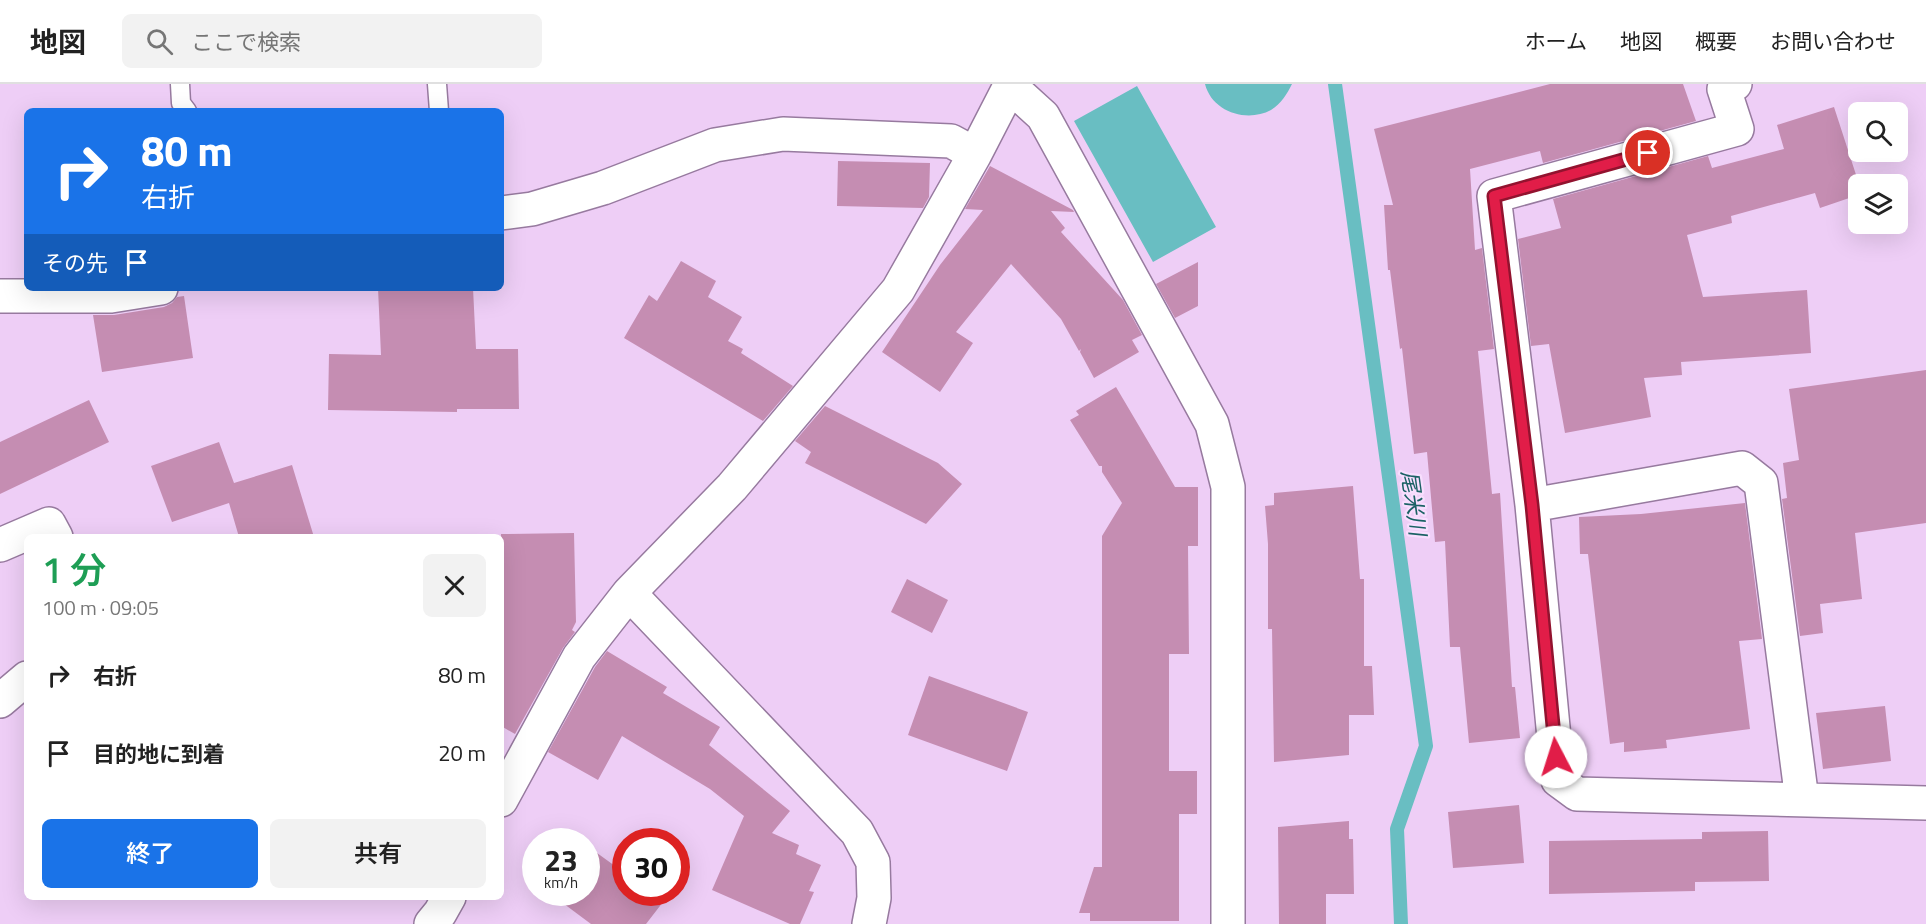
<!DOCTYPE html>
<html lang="ja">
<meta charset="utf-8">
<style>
body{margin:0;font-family:"Titillium Web","Noto Sans JP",sans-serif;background:#f2f2f2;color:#222;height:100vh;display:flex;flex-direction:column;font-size:22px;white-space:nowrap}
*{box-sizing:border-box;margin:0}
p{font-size:20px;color:#767676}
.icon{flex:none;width:33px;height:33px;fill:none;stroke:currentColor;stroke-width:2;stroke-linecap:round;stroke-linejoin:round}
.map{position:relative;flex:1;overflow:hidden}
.panel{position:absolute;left:24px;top:450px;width:480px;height:366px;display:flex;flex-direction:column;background:#fff;border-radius:9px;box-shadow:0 6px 24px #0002}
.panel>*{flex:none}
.top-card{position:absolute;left:24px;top:24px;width:480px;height:183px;border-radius:9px;box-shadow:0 6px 24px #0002;background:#1a73e8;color:#fff;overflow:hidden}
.fabs{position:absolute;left:1848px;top:18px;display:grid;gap:12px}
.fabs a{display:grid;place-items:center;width:60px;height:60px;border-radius:9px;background:#fff;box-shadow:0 6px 24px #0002;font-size:30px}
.speed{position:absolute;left:522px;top:744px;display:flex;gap:12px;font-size:30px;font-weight:700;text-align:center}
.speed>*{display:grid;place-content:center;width:78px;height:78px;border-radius:50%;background:#fff;box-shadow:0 6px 24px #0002;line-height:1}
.speed small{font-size:15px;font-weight:400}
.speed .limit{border:9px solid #d22;background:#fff;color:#111}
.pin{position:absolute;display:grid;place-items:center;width:51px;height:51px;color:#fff;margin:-26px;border:3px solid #fff;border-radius:50%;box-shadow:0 2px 6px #0007}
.me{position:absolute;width:66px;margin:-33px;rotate:355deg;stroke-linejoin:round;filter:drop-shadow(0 0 4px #0008)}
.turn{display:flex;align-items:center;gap:21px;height:126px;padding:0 18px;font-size:27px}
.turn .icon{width:78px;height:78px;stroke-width:2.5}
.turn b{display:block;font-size:42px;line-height:51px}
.then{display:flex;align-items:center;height:57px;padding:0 18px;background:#0003;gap:12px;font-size:22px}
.round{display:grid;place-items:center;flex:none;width:63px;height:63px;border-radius:9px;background:#f2f2f2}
.summary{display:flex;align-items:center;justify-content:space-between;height:102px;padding:0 18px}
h1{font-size:36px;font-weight:600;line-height:45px;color:#1e9e55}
.button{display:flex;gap:12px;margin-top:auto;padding:12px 18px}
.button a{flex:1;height:69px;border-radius:9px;background:#1a73e8;color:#fff;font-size:24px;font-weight:600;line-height:69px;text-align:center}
.button a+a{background:#f2f2f2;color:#222}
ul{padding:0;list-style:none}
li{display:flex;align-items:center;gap:18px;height:78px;padding:0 18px}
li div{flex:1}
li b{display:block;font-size:22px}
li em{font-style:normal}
header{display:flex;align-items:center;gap:36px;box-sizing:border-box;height:84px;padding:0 30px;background:#fff;border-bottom:2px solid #e0e0e0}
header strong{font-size:28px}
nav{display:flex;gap:33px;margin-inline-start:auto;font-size:21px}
.search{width:420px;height:54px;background:#f2f2f2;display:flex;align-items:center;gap:15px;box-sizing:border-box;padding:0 21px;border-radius:9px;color:#767676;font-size:22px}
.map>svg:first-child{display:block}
</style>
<header>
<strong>地図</strong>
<div class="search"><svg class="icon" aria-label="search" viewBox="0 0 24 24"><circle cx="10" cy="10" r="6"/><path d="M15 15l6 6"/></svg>ここで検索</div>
<nav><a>ホーム</a><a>地図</a><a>概要</a><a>お問い合わせ</a></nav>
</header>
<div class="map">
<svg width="1926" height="840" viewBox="0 0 1926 840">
<rect width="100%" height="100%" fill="#eecef6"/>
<path fill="#69bec2" d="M1205,0H1292C1287,10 1281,20 1271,26C1247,39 1212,28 1205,0Z
M1137,2L1216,143L1153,178L1074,37Z"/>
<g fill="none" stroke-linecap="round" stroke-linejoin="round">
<path stroke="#69bec2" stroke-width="14" d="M1335,0L1426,662L1397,745L1401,840"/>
</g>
<path fill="#c58db2" d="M1550,0H1683L1696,37L1543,79L1540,67L1470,85L1475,166L1482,164L1494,265L1478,267L1492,410L1500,409L1512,603H1515L1520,654L1469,659L1460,563H1450L1445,457L1435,458L1427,368L1414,370L1402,264L1400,265L1390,186H1388L1384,121H1393L1374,45Z
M1834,23L1859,100L1858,111L1820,124L1815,109L1731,132L1732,139L1687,151L1703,213L1807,206L1811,269L1681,278L1682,291L1644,294L1651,333L1565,349L1549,260L1531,262L1518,155L1561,144L1553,115L1708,72L1712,84L1784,65L1777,41Z
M838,77L930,79L929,113L923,124L837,122Z
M990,82L1073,126L1074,128L1051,127L1065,144L1061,148L1123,216L1142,251L1132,256L1139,268L1094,294L1080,268L1081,265L1079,267L1061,235L1011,180L956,248L973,259L940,308L882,268L940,181L983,126L965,125Z
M681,177L716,197L708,213L742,233L728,257L743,265L741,269L793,302L763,337L624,254L649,211L657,217Z
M1198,178V222L1175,234L1156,200Z
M378,204H473L476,265H518L519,325H457V328L328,326L329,270L381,271Z
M184,212L193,274L102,288L93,231H114L164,223L172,219L177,213Z
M1926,286V439L1855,449L1862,515L1820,520L1823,549L1800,552L1782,415L1787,414L1783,379L1799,376L1789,305Z
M1116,303L1175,403H1198V462H1188L1189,570H1169V687H1197V730H1179V837H1090V829H1079L1094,783H1102V452L1122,419L1102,388V382H1099L1070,336L1079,331L1076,327Z
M89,316L109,358L0,410V358Z
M825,322L938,379L962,400L926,440L805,379L811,368L795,357Z
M219,358L234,399L292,381L314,453H239L229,419L172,438L151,382Z
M1353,402L1360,495H1364V582H1372L1374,631H1349V671L1274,678L1272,545H1268V460L1265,422L1274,421V409Z
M1745,419L1762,555L1739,557L1750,645L1666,656L1667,664L1624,668V658L1610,660L1588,470H1580L1579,433L1641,430Z
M574,449L576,538L572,546L575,548L563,564L515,650L501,642V450Z
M907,495L948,516L932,549L891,528Z
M607,567L667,603L663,609L720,643L709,661L790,727L772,749L799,761L796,770L821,781L809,807L814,808L800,840H790L712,806L744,732L710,705L622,652L598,696L548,668L595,583Z
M929,592L1028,628L1007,687L908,651Z
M1885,622L1891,677L1823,685L1816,629Z
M1519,721L1524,779L1453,784L1448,728Z
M1349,737V755H1353L1354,810H1326V840H1279L1278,743Z
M566,745L582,758H557Z
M1768,747L1769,797L1695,798V807L1549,810V757L1702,755V748Z
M586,761L626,790V808H651L663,818L646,840H591L548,808H586Z"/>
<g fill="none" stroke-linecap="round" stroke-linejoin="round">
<g stroke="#977a9f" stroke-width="21">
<path id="service" d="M180,0L181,19L187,27
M437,0L439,27"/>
</g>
<g stroke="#977a9f" stroke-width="36">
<path id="minor" d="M1735,0L1724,5L1737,45L1494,112L1532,421L1558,696L1577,710L1926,719
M1010,2L1043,32L1212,340L1228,403V840
M501,129L532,125L603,104L715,61L783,50L951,57L975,70
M0,212H111L161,204
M1532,421L1742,384L1761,399L1802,716
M0,461L49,440L56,453
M629,509L857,748L873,778L874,814L869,840
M0,617L27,594
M501,716L579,573L629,509L732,403L898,206L975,70L1011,0
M431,840L440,829L449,813"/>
</g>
<use href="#service" stroke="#fff" stroke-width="18"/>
<use href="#minor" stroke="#fff" stroke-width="33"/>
</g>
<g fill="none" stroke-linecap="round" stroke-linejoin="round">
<g stroke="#92132f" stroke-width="15">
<path id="route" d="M1556,673L1532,421L1494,112L1648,69"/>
</g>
<use href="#route" stroke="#e11d48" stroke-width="10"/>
</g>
<g text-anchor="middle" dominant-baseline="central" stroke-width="4.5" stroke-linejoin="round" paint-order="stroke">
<g font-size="22" font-style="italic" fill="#1a6164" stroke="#f8defe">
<text transform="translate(1414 419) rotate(82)">尾米川</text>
</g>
</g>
</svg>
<div class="fabs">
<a><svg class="icon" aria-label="search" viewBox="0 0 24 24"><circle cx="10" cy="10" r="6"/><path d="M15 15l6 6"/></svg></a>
<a><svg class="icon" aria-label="layers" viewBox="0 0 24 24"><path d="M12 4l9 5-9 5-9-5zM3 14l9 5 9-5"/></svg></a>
</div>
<div class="speed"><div>23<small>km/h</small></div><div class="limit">30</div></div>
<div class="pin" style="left:1648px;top:69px;background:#d93025"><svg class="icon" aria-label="arrive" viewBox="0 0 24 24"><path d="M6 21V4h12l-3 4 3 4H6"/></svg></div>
<svg class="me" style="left:1556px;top:673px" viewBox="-20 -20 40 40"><circle r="19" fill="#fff"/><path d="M0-13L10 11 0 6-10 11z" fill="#e11d48"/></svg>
<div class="top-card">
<div class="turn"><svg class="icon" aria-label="right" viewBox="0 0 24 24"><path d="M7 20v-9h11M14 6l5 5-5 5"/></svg><div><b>80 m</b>右折</div></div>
<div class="then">その先<svg class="icon" aria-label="arrive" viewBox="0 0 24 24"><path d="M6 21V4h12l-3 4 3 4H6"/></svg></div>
</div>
<section class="panel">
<div class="summary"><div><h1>1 分</h1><p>100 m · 09:05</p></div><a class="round"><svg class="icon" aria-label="close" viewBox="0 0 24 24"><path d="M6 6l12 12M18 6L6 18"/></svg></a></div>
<ul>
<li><svg class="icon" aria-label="right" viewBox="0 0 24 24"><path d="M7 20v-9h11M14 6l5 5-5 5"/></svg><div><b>右折</b></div><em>80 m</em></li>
<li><svg class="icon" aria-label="arrive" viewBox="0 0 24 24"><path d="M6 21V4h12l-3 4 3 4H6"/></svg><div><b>目的地に到着</b></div><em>20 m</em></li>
</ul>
<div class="button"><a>終了</a><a>共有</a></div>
</section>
</div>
